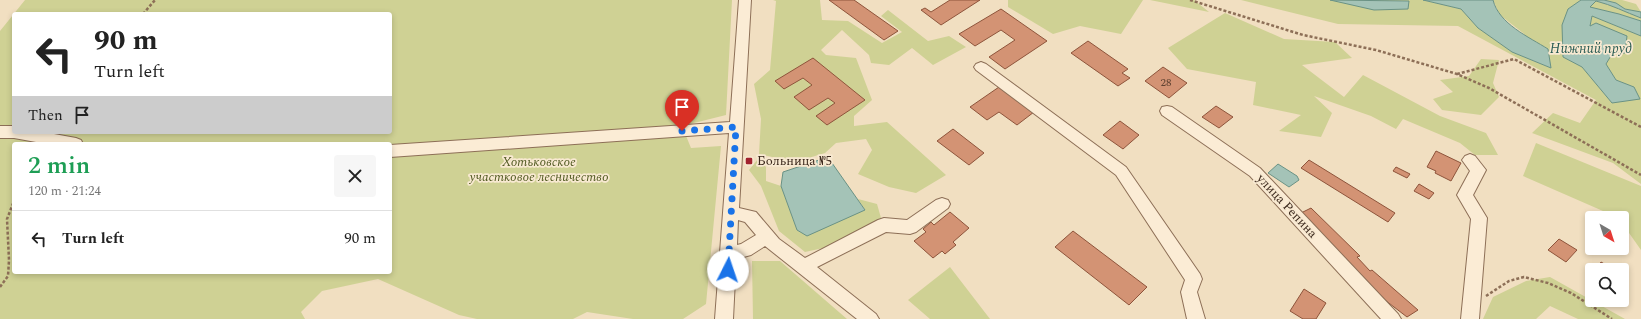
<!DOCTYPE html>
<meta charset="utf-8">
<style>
body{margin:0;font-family:Spectral,serif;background:#f6f6f6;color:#222;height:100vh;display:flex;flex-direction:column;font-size:15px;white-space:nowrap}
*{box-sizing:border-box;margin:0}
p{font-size:13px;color:#767676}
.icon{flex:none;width:22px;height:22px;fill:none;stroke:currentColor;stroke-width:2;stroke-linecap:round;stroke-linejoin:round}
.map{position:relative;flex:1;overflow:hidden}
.side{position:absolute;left:12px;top:142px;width:380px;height:132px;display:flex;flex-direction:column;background:#fff;border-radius:4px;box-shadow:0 2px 6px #0003}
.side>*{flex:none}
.top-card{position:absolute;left:12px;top:12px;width:380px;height:122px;border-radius:4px;box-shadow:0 2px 6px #0003;background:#fff;color:#222;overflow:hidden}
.needle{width:26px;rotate:141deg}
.controls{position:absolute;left:1585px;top:211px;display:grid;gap:8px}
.controls a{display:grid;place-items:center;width:44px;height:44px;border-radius:4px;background:#fff;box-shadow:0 2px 6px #0003;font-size:20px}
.pin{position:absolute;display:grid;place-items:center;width:34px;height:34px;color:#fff;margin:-41px -17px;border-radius:50% 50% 50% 0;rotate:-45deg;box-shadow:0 0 4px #0007}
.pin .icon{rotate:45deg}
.me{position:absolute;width:44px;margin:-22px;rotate:4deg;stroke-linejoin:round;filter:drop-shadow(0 0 3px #0008)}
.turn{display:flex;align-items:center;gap:14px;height:84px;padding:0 16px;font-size:18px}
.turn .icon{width:52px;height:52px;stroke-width:2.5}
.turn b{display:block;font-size:28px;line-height:34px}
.then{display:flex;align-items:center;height:38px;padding:0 16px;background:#0003;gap:8px;font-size:15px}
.round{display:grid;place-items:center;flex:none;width:42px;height:42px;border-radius:4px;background:#f6f6f6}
.overview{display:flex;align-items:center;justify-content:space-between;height:68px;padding:0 16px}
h1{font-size:24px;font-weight:600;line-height:30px;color:#1e9e55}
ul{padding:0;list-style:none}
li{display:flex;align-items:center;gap:12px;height:56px;padding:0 16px;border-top:1px solid #e0e0e0}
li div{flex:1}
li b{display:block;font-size:15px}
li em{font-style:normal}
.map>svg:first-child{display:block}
</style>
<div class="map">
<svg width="1641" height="319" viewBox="0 0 1641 319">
<rect width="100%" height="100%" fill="#f1dfc1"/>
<path fill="#cfd194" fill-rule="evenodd" d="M25,0H732L726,115L682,126L691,148L721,146L706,304L683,319H633L587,312L573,319H477L459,315L378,279L322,291L301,312L305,319H0V31ZM14,14H390V132H14ZM14,144H390V272H14Z
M773,0H820L822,20L848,21L882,43L902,32L881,16L888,10L928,41L949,36L966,47L933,65L912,48L889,65L871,63L869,55L842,30L821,50L826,55L856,58L872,100L854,116V126L887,122L946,175L916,193L889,187L858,174L872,150L866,139L836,143L825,153L795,162L759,154L761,119L754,84L770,70L776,1Z
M1008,0H1143L1121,34L1080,26L1053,34L1008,7Z
M1150,0H1194L1209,12Z
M1241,0H1423L1461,9L1478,28L1512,52L1551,68L1523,33L1500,15L1493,0H1581L1568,9L1563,57L1582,67L1612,103L1634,87L1616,80L1606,64L1612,54L1590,27L1592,16L1641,36V184L1613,163L1532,133L1553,113L1580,123L1596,100L1458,26L1338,24Z
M1604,0H1622L1636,4L1641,12L1625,9L1616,3Z
M1596,1C1612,5 1625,12 1641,18V21L1619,14L1589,7Z
M1225,13L1284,39L1335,42L1352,58L1302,65L1344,97L1363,75L1440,116L1486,133L1498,155H1475L1460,143L1403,119L1396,129L1371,116L1314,96L1332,113L1321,137L1279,131L1301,115L1253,105L1256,82L1187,69L1168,48Z
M1481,59L1499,60L1493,83L1499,97L1481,115L1442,110L1433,99L1453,92L1440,80L1469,76Z
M1536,143L1641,186V250L1622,223V218H1619L1523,176Z
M758,159L766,167V181L781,186L797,230L865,210L858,199L877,204L881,218L828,247L805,252L779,231L761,186L749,170Z
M752,261H780L847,319H753Z
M950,267L990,319H930L908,300Z
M1550,277L1625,319H1578L1550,306L1536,319H1483L1493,297L1526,281Z"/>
<path fill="#a4c3b7" stroke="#6a9285" d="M1330,0L1409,1L1408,9L1374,10Z
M1423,0H1493C1499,24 1529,37 1548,49L1551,68L1512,52L1478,28L1461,9Z
M1581,0H1604L1616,3L1625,9L1641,12V18C1625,12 1612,5 1596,1L1590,7L1619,14L1641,21V36L1592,16L1590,26L1596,23L1627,36L1625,53L1612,54L1606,64L1616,80L1634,87L1640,99L1612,103L1582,67L1563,57L1562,25L1568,9Z
M825,158L832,163L865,210L807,236L797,230L781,186L783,172Z
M1278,164L1297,176L1299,180L1289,187L1268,173Z"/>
<path fill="#d39374" stroke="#8e543b" d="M829,0H854L898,31L884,40Z
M950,0H980L941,25L921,10L925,8L931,12Z
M1001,9L1047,41L1005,69L989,57L1015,40L1001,30L975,46L959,34Z
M1088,41L1128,69L1122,73L1130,78L1118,86L1071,53Z
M813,58L865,100L827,125L816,116L835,103L828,98L809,110L794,97L812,85L803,78L784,89L775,81Z
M1163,67L1187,83L1169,98L1145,81Z
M999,87L1034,112L1017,125L999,112L987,120L970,107Z
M1216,106L1233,117L1219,128L1202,117Z
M1120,121L1139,135L1123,149L1103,135Z
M953,129L984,153L969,165L937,141Z
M1436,151L1461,163L1451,181L1435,173L1436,171L1427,167Z
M1309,160L1395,213L1388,222L1301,168Z
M1396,167L1410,174L1407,178L1393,171Z
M1419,184L1434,193L1429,199L1414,191Z
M1311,208L1360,256L1357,257L1370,271L1372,270L1418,310L1407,317L1381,297L1299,214Z
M950,212L969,228L953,242L956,245L945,254L942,251L933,258L914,241L926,232L923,229L931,222L934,225Z
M1073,231L1147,287L1129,305L1055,247Z
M1559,239L1577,250L1566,262L1548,250Z
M1601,262L1615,270H1596Z
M1304,289L1326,303L1316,319H1303L1290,311Z"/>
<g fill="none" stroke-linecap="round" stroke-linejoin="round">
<g stroke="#8d6f57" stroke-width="2">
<path id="minor" d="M739,0H751L739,208L756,212L779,239L805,258L878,220L884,218L907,220L936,200L942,198L948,200L950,204L948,208L916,232L910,234L886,232L817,267L876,314L879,319H857L765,246L751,255L736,259L733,319H715L729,133L390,157V145L730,122ZM738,220L745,222L756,235L741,244L737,245Z
M981,62L986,64L1126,167L1200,274L1202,279L1197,292L1205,319H1187L1181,292L1185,280L1116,175L976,70L974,67L976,64Z
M1167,106L1172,107L1260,168L1398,314L1401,319H1381L1250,176L1162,115L1160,111L1162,107Z
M0,126H14V132H43L76,138L81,140L83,144H47L14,138H0Z
M1470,154L1475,156L1486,170L1473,195L1487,218L1479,319H1461L1471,219L1457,195L1470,171L1462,160L1465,156Z"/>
</g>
<path stroke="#8d6f57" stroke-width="2.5" stroke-dasharray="3 2" stroke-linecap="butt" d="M1190,0L1303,35L1376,50L1457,74L1489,88L1641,175
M143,14L155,0
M1457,74L1514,59L1641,127
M0,287L8,276L9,260L7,219L14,201
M1486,296L1509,281L1524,277L1548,283L1571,293L1612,319"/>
<use href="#minor" fill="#fbecd5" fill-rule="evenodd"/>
</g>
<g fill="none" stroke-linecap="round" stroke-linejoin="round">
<path stroke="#1a73e8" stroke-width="7" stroke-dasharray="0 12.6" d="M682,131L736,127L728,270"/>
</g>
<rect fill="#a1222e" stroke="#f8e9d1" stroke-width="1.5" x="745" y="157" width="8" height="8" rx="2"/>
<g text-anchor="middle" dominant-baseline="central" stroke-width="3.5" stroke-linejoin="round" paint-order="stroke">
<g font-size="11" fill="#614332">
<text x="1166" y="82">28</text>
</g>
<g font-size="13" fill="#3b281c" stroke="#f8e9d1" text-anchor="start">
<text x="757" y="161">Больница №5</text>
</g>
<g font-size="13" font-style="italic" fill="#505921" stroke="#f8e9d1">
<text x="539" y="162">Хотьковское<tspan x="539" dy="15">участковое лесничество</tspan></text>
</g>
<g font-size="13" fill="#3b281c" stroke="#f8e9d1">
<text transform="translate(1287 206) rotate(47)">улица Репина</text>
</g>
<g font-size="14" font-style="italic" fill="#2a5c54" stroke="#f8e9d1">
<text x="1591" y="48">Нижний пруд</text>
</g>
</g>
</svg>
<div class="controls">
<a><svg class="needle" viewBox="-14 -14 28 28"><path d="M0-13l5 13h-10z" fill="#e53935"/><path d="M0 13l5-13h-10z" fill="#767676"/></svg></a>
<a><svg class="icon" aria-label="search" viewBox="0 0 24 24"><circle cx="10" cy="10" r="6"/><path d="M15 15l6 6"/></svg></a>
</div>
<div class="pin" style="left:682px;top:131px;background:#d93025"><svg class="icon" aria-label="arrive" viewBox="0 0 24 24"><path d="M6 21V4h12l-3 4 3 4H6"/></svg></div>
<svg class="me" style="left:728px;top:270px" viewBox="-20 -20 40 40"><circle r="19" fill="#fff"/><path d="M0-13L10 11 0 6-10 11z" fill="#1a73e8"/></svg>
<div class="top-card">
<div class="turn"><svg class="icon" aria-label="left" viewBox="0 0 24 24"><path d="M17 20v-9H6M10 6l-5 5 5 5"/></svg><div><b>90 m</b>Turn left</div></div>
<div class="then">Then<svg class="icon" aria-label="arrive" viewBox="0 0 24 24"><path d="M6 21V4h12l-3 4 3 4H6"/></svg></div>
</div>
<section class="side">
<div class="overview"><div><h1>2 min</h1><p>120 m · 21:24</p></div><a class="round"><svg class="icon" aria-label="close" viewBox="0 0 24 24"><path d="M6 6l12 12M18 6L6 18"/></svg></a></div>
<ul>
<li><svg class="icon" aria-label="left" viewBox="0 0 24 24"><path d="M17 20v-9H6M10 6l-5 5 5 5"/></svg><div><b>Turn left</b></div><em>90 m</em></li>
</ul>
</section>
</div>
